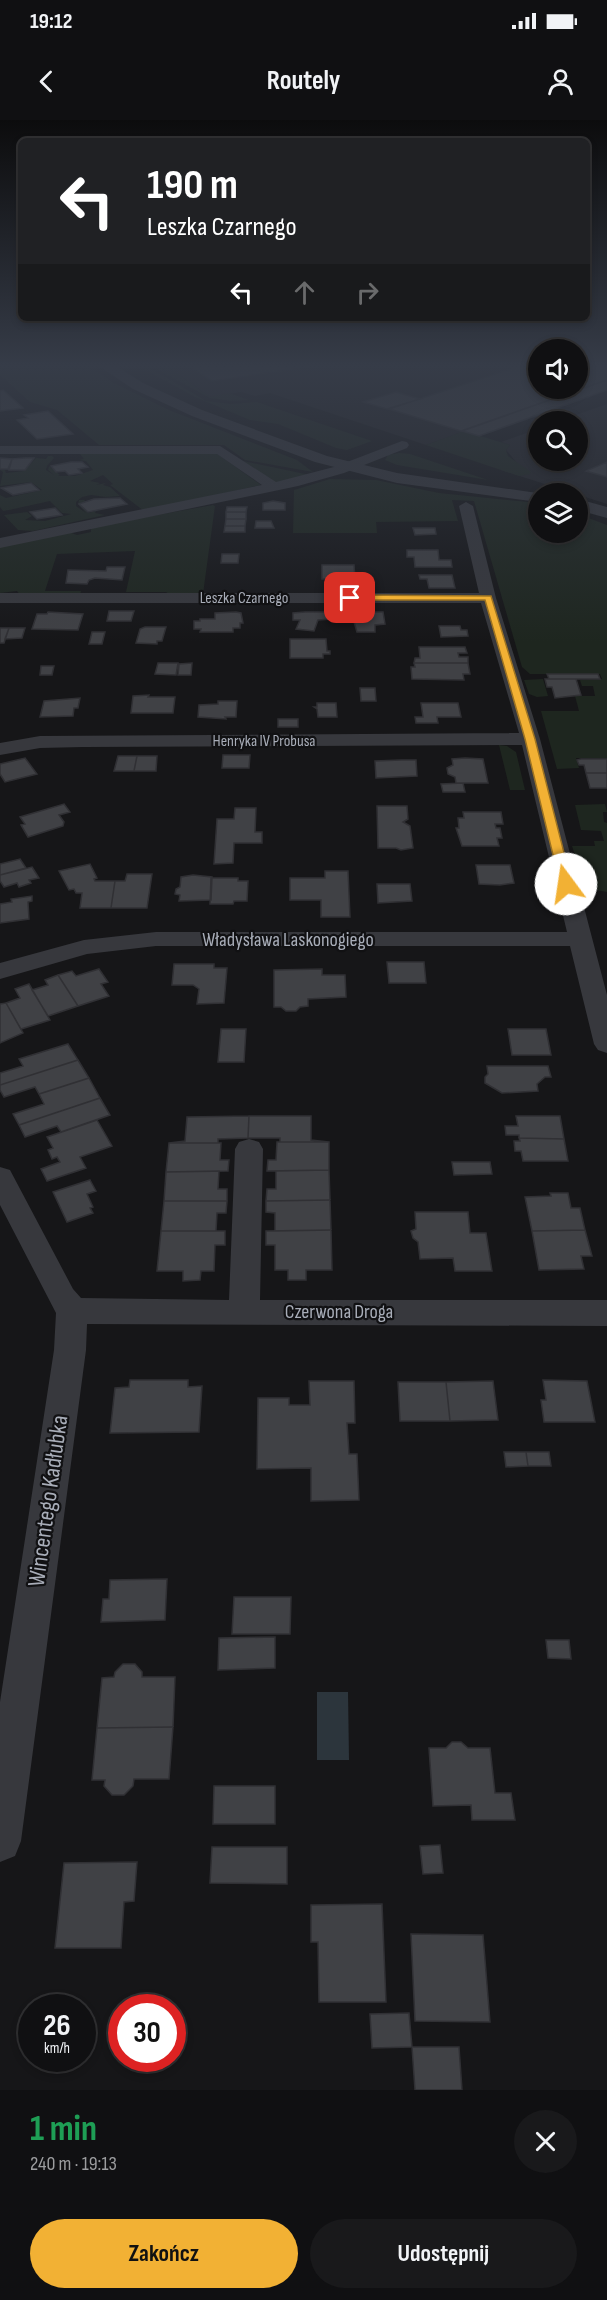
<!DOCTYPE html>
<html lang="pl">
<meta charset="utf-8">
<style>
body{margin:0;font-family:"Sofia Sans Condensed",sans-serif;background:#19191b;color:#f1f3f6;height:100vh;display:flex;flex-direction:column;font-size:22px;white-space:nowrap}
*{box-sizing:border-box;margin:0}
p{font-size:20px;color:#9c9d9f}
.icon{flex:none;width:33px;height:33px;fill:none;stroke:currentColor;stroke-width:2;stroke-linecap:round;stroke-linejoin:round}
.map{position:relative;height:1970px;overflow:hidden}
.sheet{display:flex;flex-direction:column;background:#101012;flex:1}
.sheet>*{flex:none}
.guide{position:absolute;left:18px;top:18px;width:572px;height:183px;border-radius:9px;box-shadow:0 3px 9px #0003,0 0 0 2px #303032;background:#202124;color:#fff;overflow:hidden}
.tools{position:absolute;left:528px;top:219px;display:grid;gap:12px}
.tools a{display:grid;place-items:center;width:60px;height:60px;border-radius:50%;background:#101012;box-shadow:0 3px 9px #0003,0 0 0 2px #303032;font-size:30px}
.speed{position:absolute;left:18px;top:1874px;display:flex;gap:12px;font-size:30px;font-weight:700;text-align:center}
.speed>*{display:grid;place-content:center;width:78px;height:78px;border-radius:50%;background:#101012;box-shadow:0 3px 9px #0003,0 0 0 2px #303032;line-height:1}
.speed small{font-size:15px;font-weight:400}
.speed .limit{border:9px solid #d22;background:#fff;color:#111}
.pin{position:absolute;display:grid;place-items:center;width:51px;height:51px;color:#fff;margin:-26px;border-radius:12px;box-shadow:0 3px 9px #0006}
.me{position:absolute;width:66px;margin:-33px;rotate:346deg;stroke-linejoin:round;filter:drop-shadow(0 0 4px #0008)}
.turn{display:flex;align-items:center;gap:21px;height:126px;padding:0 30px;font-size:27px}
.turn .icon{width:78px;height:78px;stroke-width:2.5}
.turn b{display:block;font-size:42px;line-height:51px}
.lanes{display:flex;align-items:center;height:57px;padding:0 30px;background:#0003;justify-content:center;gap:30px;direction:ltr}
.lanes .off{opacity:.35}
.round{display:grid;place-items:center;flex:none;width:63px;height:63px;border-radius:32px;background:#19191b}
.overview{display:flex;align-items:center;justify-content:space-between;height:102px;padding:0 30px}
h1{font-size:36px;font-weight:700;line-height:45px;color:#1e9e55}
.cta{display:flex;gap:12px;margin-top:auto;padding:12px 30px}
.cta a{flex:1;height:69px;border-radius:36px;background:#f2b134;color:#111;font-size:24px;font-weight:700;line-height:69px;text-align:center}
.cta a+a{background:#19191b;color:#f1f3f6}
.status{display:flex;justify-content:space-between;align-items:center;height:42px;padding:0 30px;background:#101012;direction:ltr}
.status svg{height:16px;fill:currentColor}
header{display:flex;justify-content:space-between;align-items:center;height:78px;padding:0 30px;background:#101012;font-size:27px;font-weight:700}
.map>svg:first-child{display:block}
</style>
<div class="status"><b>19:12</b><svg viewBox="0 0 49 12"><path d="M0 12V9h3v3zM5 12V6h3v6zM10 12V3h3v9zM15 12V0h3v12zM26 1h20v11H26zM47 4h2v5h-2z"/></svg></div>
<header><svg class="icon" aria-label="back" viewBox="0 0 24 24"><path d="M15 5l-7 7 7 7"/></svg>Routely<svg class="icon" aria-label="person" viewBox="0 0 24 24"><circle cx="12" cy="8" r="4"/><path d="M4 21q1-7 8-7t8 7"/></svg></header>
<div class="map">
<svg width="607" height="1970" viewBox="0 0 607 1970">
<rect width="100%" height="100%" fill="#161618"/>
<path fill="#222225" d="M167,246H538V268H578V246H607V260L426,325L270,273L255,276L241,272L210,277Z
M607,284V384L501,350L517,343L506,330L510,325L501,322L538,309V340H578V302L559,301Z"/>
<path fill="#1e261f" d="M0,246H88L114,263L169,290L297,340L313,352L245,340L224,325H99L57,290L30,282L0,255Z
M138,246H144L169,259L206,281L231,284L257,282L372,321L347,330L336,328L278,304L250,300L195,277Z
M151,246H167L210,277L229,273L249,280L231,281L210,278Z
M464,311L510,325L506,330L508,336L531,352L530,354L519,356L426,325Z
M216,333L261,365L144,391L110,365L113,364L103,355L90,361L100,363L96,365L106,363L103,365L110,367L120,376L106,377L91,375L82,377L76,382V386L86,393L78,384L79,380H84L86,382L79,384L88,393L96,391L95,393L105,395L33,411L18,410L4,395L27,392L32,396L25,400L45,401L71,394L62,393L50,381L9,390L3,391L0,387V375L6,378L42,370L31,362L0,366L3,352L0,350H5L6,353L24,351L36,338L46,339L48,336H52L54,338L47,346L46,350L54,355L48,350L49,346L60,355L58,356H75L93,350L86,341L79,340L84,339L80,334Z
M399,333L410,334L488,360L397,345L385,340L388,335Z
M243,341L310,355L277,364Z
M330,359L376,360L439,373L538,383V412H578V394L607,405V638H576L579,648L557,649L541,591H579L575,576H595L593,566H582L580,560L602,559L600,554H530L522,547L474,381L452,380L458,401L376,402L377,413H293L294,370Z
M213,385L215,386L203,474L171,475L166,472H126L135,431L57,434L45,471H81L80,475H20L17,471L0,473V426L69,412L77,415L91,412V407Z
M543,559L548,576L537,577L529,574L524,560Z
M499,625L507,626L516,632L525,670H510Z
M605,684L607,692H603L604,702L607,703V772L590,769L585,766L572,726H595L594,721H604L601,711L581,710L575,685Z"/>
<path fill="#2c353c" d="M317,1572H348L349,1640H317Z"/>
<path fill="#404145" stroke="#303034" stroke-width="1.5" d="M189,246H313L212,261Z
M520,246H538V268H578V246H607V260L461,311L389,289Z
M607,260V270L479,316L462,311Z
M3,270L23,288L0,291V271Z
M396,272L420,279L387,289L363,282Z
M48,291L73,314L37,319L17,300L28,298L24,295Z
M0,338L12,339L8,349H0Z
M25,338H34L25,350H9L12,339Z
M71,342H82L88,347L78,349L82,353L69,355L65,351L56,352L51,346Z
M607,342V357L586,351Z
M31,363L39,370L13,375L1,368Z
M120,378L127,384L88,392L79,384L94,379Z
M273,381L285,383V390H263V383Z
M227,387H247L246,392H226Z
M55,388L62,395L37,399L30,392Z
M226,392H246V399H226Z
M226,399H246L245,406H225Z
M256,401H271L274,408H255Z
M225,406H245V412H224Z
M413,408H435L436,414L415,415Z
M407,430H438L439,440H451L452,447H415L414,437H407Z
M222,434H239L238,443H221Z
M322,445H354L355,459H322Z
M107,447H125L122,460L95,458L89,460L87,464L66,463L68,450L106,451Z
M419,455H452L455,468H429L427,459H420Z
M109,491H134L131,501H107Z
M48,492L83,494L78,510L32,509L37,494H47Z
M236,492L241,493L243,503H240V508H233V512H200L201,509H194V501H200V499H215V493Z
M305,492H332V499L318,500L314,511L296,509L300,500H293V493Z
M351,492H383L385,504L375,505V512H357Z
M439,506H460L461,510H467L468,516L441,517Z
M145,507H166L162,521H157V524L136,523L140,509Z
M0,508H9L4,523H0Z
M9,508H25L22,518L5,519Z
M92,512H105L102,524H89Z
M290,519H326L327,531H330V534H323V538H290Z
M419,527H465L467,533H458L459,537H468V543H414L415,538H420Z
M158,543H178L176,555L155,554Z
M192,543L191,555H178L179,544Z
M414,543H468L470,554H463L464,560L412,559L411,547H415Z
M41,546H54L52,555H40Z
M547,554H598L600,559H549Z
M545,559H576L581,575L555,578L552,567H547Z
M360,568H375L376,581H361Z
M149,575L148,577H175L173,593H131L133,576Z
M80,578L78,588H74L73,596L40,597L44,581Z
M218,581H237L236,597H225L226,599L198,597L199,585L218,584Z
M317,583H336L337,597H318L317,589L314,587H317Z
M421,583H458L461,597H437L438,603H416L415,597H423Z
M278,599H298V607H278Z
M223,635H250L249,648H222Z
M118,636H137L134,651H114Z
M137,636H157L156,651H134Z
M25,638L37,654L5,662L0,654V644Z
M465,638L483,639L488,663H456L455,657L448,654L447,648L453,645L452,639Z
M581,639H607V653H586L584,645H579L577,640Z
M401,640H416L417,656L376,658L375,641Z
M586,653H607V668H590Z
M463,663L465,672H443L441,664Z
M64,684L70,692L59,695L64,702L63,706L28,717L21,705L25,704L20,697Z
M377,686H407L408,699L403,702L410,706L413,728L401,730L396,728H378Z
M235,688H256L255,712H262V723H234L233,743L214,744L217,699H234Z
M463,692H501L503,704H495L496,708H500L502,718H497L499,726H462L456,708H459L458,698H464Z
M20,739L26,748L0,755V744Z
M90,744L97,758L94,759L95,761H115L111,788H80L82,773H76L74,769L69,770L59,751Z
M476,745H510L514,763L500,765L479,764Z
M32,747L39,758L29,760L31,763L19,767L17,763L4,767L0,761V755Z
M325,751H348L350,797H321V780H290V758H325Z
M127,754H152L147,788H111L115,761H125Z
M193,755L212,757L211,780L179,781L180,775L175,774L176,769L180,767L181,757Z
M211,758H238V761H248L247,781H234L233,784H210Z
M377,764H410L412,781L378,783Z
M32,776V781L28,782L29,799L0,803V784L12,782L11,779Z
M387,842H424L426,863H389Z
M174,844H214V848H227L224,883L197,884L199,869L193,865H172Z
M99,849L108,862L101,864L109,876L78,886L58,855L72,851L76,856Z
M322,849V855H345L346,877L308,879V886L300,887L296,891H286L281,887H274V850Z
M58,855L78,886L48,896L32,870L48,865L45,860Z
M29,864L50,900L21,909L6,883L20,878L15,869Z
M6,883L23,913L0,923V884Z
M221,909H246L244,942H218Z
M508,909H546L551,935H512Z
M68,924L78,940L0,965V953L23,946L19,939Z
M78,940L89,958L39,974L35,967L4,977L0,970V965Z
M487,946H548L551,957H545L537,964L538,971L502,973L485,963V957L488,954Z
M89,958L100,978L19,1005L13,994L44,984L39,974Z
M100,978L110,995L61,1012L57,1006L25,1017L19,1005Z
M249,996L248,1018L218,1019V1023H169L185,1021L187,997Z
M249,996H311V1020L329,1022H280V1018H248Z
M516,996H560L564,1019L519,1018V1015H506L505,1006H518Z
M97,1000L112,1026L80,1037L86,1048L47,1061L41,1049L60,1042L57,1037L52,1039L48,1030L53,1028L47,1017Z
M519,1018L564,1019L568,1041H523L521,1031H515L514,1021H520Z
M277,1022H329V1050L267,1051L268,1040H276Z
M169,1023H221L220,1040H229L228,1051L166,1052Z
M452,1042H490L492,1054L454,1055Z
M329,1050L330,1080L266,1081L267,1069H276V1051Z
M219,1051L218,1069H227V1081H164L166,1052Z
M90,1060L96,1071L87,1074L93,1087L90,1088L93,1093L67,1102L53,1072Z
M550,1073H568L571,1088H580L585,1110L532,1111L525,1077L551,1076Z
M330,1080L331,1110L275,1111V1093L266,1092V1081Z
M164,1081H227L226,1093H217L216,1111H161Z
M415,1092H468L470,1113H486L492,1151H455L453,1138L420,1139L418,1122L413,1118L411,1111L416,1109Z
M331,1110L332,1150H306V1160H288V1150H275V1125H266V1111Z
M585,1110L592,1136H581L584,1149L539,1150L532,1111Z
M161,1111H225V1125H215L214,1151H201L200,1160L183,1161V1151H157Z
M130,1260H188V1267L202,1266L199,1312L110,1313L115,1268L129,1267Z
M543,1260L587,1261L595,1302H544L541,1280H546Z
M309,1261H354L355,1303H347L349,1334H357L359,1380L311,1381V1348L257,1349L258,1278H289V1285H310Z
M493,1261L498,1300L450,1301L446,1262Z
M398,1262H446L450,1301H400Z
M504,1332H526L528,1346L506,1347Z
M526,1332H549L551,1346H528Z
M167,1459L165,1500L101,1502L103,1479H109L110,1460Z
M234,1477H291L290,1514H232Z
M275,1517V1548L218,1550L219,1518Z
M546,1520H569L571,1539L548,1538Z
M123,1544H135L142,1552V1557H175L173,1607L97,1608L102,1558L114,1557L115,1552Z
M173,1607L169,1659H134L133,1666L124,1675H112L104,1666L105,1660H92L97,1608Z
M452,1622H461L468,1628H490L495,1673H511L515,1700H472L471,1685L433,1686L429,1628H446Z
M214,1666H275V1704H213Z
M440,1725L443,1753L423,1754L420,1726Z
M212,1727H287V1764L210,1763Z
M137,1742L134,1781L124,1782L121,1828H55L64,1743Z
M382,1784L386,1882H319L318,1822H311V1785Z
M411,1814L483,1815L490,1902L415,1901Z
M409,1893L412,1927L372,1928L370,1894Z
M412,1927H459L462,1970H415Z"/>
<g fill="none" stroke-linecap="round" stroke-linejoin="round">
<path fill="#37383d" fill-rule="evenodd" d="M402,321L407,322L409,325L407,328L344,353L298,366L0,428V418L262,365L217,334H0V326H220L276,362L334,347Z
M466,382L473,386L496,478L540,619L607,875V933L598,930L594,924L570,826H156L87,834L0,859V843L84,820L156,812H567L522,625L83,627L40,628L0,635V623L40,616L519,613L481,483H0V473H479L459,386Z
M249,1019L259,1022L263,1029L260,1180H607V1206L87,1204L86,1230L21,1721L15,1736L0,1742V1582L54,1230L56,1193L0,1085V1047L10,1050L73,1169L81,1178L229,1180L235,1029L239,1022Z"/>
<path fill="#37383d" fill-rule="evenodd" d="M99,246H116L143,263L202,290L327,336L397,353L544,374H538V382L397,363L315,342L192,296L133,269Z
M578,379L607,387V398L578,390Z"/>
</g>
<linearGradient id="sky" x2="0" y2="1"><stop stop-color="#0c0c0d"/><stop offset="0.47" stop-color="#363c48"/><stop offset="1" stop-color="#363c48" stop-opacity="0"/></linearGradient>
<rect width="607" height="522" fill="url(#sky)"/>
<path fill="#f2b134" stroke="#9d7322" stroke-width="1.5" d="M350,475L491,476L535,619L572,764L570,766H562L560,764L525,619L485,480H347V476Z"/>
<g text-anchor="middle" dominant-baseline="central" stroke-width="4.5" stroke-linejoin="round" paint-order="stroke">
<g font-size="16" fill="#a8adb8" stroke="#111113">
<text x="244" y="478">Leszka Czarnego</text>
<text x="264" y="621">Henryka IV Probusa</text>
</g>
<g font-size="20" fill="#a8adb8" stroke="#111113">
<text x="288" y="820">Władysława Laskonogiego</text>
<text x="339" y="1192">Czerwona Droga</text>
</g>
<g font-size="24" fill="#a8adb8" stroke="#111113">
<text transform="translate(48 1381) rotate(-82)">Wincentego Kadłubka</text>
</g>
</g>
</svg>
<div class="tools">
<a><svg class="icon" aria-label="sound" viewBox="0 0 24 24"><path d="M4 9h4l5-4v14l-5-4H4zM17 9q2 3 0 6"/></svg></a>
<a><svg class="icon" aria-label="search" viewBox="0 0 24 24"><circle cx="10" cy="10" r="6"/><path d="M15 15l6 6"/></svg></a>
<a><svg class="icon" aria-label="layers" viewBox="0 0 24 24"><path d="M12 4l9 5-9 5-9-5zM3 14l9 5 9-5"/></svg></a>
</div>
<div class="speed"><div>26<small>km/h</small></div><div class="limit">30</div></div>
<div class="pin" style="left:350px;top:478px;background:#d93025"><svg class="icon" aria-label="arrive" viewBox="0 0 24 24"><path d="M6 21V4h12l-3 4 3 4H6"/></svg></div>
<svg class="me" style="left:566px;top:764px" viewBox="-20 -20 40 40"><circle r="19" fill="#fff"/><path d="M0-13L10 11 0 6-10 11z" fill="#f2b134"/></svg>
<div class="guide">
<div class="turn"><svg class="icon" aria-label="left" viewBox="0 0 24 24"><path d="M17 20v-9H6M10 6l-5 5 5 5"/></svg><div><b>190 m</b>Leszka Czarnego</div></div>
<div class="lanes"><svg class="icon" aria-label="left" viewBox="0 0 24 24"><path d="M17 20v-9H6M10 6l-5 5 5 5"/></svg><svg class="icon off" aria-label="ahead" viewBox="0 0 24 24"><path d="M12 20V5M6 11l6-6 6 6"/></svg><svg class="icon off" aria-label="right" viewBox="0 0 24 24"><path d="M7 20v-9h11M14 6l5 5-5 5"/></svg></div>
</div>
</div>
<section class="sheet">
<div class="overview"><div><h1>1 min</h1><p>240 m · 19:13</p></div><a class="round"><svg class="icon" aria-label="close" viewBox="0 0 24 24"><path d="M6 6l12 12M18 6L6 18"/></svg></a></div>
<div class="cta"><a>Zakończ</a><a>Udostępnij</a></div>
</section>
